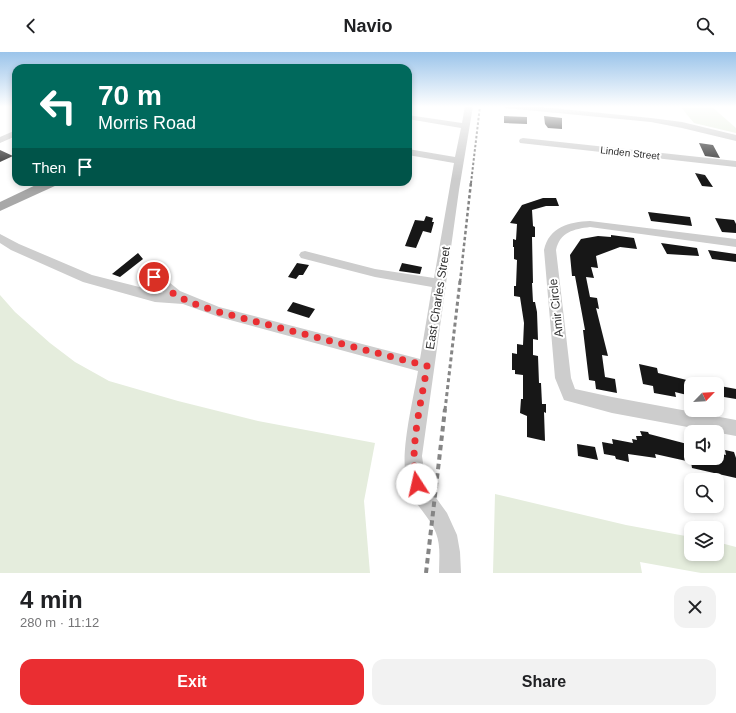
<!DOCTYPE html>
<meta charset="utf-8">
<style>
body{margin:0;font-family:Helvetica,sans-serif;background:#f2f2f2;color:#202124;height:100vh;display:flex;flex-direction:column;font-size:15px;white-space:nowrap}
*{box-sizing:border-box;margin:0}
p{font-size:13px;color:#757577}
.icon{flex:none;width:22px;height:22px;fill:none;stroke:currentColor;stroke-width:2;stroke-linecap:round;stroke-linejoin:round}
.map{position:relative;height:521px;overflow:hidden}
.drawer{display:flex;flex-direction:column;background:#fff;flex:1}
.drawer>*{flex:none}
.banner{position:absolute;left:12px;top:12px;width:400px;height:122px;border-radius:12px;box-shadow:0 2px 6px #0003;background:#00695c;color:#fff;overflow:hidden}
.needle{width:26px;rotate:65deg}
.fabs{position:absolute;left:684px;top:325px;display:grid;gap:8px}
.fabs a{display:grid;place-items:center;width:40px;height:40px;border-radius:8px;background:#fff;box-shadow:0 2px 6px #0003;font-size:20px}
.pin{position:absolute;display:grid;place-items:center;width:34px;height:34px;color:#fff;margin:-17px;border:2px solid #fff;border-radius:50%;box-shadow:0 1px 4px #0007}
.me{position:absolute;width:44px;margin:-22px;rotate:350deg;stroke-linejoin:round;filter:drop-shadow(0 0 3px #0008)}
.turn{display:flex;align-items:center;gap:14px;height:84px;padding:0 20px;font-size:18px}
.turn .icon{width:52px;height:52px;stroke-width:2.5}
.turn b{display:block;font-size:28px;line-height:34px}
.then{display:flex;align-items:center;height:38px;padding:0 20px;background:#0003;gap:8px;font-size:15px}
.round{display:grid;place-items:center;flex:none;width:42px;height:42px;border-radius:12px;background:#f2f2f2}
.summary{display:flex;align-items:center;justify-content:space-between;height:68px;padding:0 20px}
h1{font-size:24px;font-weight:600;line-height:30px}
.cta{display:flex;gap:8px;margin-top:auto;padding:8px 20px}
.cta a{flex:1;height:46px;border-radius:12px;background:#ea2e32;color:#fff;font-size:16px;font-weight:600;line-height:46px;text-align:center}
.cta a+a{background:#f2f2f2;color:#202124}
header{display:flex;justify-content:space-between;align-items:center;height:52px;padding:0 20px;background:#fff;font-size:18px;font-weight:600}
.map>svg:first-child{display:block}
</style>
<header><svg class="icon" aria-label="back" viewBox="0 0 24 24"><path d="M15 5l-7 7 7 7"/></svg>Navio<svg class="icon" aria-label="search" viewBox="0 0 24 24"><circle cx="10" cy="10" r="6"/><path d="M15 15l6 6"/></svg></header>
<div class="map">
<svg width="736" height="521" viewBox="0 0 736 521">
<rect width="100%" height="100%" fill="#fff"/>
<path fill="#e5eddd" d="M680,54H711L736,76V81L694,71Z
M0,243L15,260L50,291L75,310L109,329L178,349L258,369L375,391L364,449L370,521H0Z
M495,442L626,473L691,485V502H717V490L736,495V521H701L640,510L642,521H493Z"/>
<path fill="#171717" d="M504,64L527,65V72L504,71Z
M544,64L562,66V77L548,76L545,72Z
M699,91L713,93L720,106L705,104Z
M0,98L13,104L0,110Z
M695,121L705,123L713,135L702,134Z
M543,146H556L559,154H546L532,158L533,174L535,175V185H532L533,231H532L533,250H535L537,260L538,288L533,287V303L538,304L539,331H541L542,352H546V361L544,360L545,389L527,385V364L520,361L521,347H523V323L515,322V318H512V301L517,302V292L523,293L524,271L520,245L514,244V234H516L517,208L514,207V195H513V187L516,188L517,172L510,171L522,153Z
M648,160L690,165L692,174L651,169Z
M426,164L433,166L432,170H434L431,181L423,179L416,196L405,194L415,168L424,169Z
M715,166L734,168L736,172V181L722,180Z
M611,183L634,186L637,197L620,195L596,204L598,216L591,215L594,226L586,225L590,245L597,246L599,257L596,256L608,304L602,303L605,325L615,327L617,341L596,337L595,329L589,328L583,278H585L575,224H572L570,203L581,187L598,184L611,185Z
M661,191L697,196L699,204L667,202Z
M708,198L736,202V210L712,207Z
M138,201L143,207L120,225L112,222Z
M297,211L309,213L303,223H299L296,227L288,225Z
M402,211L422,215L420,222L399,219Z
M293,250L315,257L309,266L287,259Z
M639,312L657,316L658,321L691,329V344L675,340L676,345L654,341L653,334L643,332Z
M720,334L736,337V347L724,345Z
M640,379L648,380L649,382L691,393V406H717V401L726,403L725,398L734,400L736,406V426L692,416L691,410L655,402L656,406L628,402L629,410L616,407L615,404L604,402L602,390L613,392L612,387L633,391L632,387L637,388L636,384H642Z
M577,392L595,395L598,408L578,404Z"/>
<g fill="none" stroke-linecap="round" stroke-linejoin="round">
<path fill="#cdcdcd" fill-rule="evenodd" d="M465,54H473L459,138L422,404L426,432L447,461L457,483L460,500L461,521H439C439,508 441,494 436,481C429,463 412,451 407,431C399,402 413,350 418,319L219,265L183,252L155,250L83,230L11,198L0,191V182L19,192L92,223L163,241L148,225L149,222L154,220L159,222L180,239L219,255L420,307L432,235L375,225L301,206L299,203L301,200L305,199L375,217L434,226L454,111L408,103V97L455,105L461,76L408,67V63L462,71Z
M501,54H532L651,66L682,70L736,83V89L682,76L651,70L505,56Z
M16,78V84L0,91V85Z
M523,86L736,109V115L520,91L519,89L520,87Z
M590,169L736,187V195L590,175C574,177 560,180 556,198L571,326L575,337L612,345L736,368V384L612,361L564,348L555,326L544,198C549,175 569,170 590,169Z"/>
<path fill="#a8a8a8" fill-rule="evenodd" d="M42,130H59L57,133L0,159V150Z"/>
<path stroke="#858585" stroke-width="2" stroke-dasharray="2.5 2" stroke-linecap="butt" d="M471,131L480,54"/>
<path stroke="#858585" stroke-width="2.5" stroke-dasharray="3.5 2.5" stroke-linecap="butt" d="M460,230L471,130"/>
<path stroke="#858585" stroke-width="3" stroke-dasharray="4 3" stroke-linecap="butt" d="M445,358L460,229"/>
<path stroke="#858585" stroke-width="4" stroke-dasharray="5.5 4" stroke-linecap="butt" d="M426,521L445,357"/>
</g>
<linearGradient id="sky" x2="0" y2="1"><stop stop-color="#9bc4ea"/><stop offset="0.43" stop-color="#fff"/><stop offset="1" stop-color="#fff" stop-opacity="0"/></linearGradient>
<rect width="736" height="127" fill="url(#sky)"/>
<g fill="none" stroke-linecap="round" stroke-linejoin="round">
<path stroke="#ea2e32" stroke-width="7" stroke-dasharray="0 12.6" d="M154,225C171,245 194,252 219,260L427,314C422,348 408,400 417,432"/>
</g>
<g text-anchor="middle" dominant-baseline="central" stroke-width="4" stroke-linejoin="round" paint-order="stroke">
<g font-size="10" fill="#303030" stroke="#fff">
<text transform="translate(630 101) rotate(6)">Linden Street</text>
</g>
<g font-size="12" fill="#303030" stroke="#fff">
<text transform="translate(438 246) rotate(-81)">East Charles Street</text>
<text transform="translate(556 256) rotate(-96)">Amir Circle</text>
</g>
</g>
</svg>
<div class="fabs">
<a><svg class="needle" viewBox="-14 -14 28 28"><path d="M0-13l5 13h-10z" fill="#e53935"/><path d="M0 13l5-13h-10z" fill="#757577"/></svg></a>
<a><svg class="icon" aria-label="sound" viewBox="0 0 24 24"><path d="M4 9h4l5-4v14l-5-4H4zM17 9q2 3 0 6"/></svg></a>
<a><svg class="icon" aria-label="search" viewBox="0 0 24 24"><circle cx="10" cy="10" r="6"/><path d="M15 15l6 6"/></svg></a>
<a><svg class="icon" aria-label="layers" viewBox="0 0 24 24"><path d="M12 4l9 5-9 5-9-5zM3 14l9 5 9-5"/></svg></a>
</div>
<div class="pin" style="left:154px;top:225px;background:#d93025"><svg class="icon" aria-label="arrive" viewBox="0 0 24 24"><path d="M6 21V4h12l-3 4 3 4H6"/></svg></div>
<svg class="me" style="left:417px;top:432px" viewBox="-20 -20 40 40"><circle r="19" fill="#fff"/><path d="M0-13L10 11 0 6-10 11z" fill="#ea2e32"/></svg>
<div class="banner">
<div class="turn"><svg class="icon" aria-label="left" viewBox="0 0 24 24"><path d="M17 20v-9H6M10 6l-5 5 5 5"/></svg><div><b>70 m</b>Morris Road</div></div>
<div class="then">Then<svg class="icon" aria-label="arrive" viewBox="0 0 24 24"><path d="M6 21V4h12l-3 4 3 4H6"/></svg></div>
</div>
</div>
<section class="drawer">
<div class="summary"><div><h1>4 min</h1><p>280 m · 11:12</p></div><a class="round"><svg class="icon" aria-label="close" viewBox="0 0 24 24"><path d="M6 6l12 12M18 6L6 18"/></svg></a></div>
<div class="cta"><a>Exit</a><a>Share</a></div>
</section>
